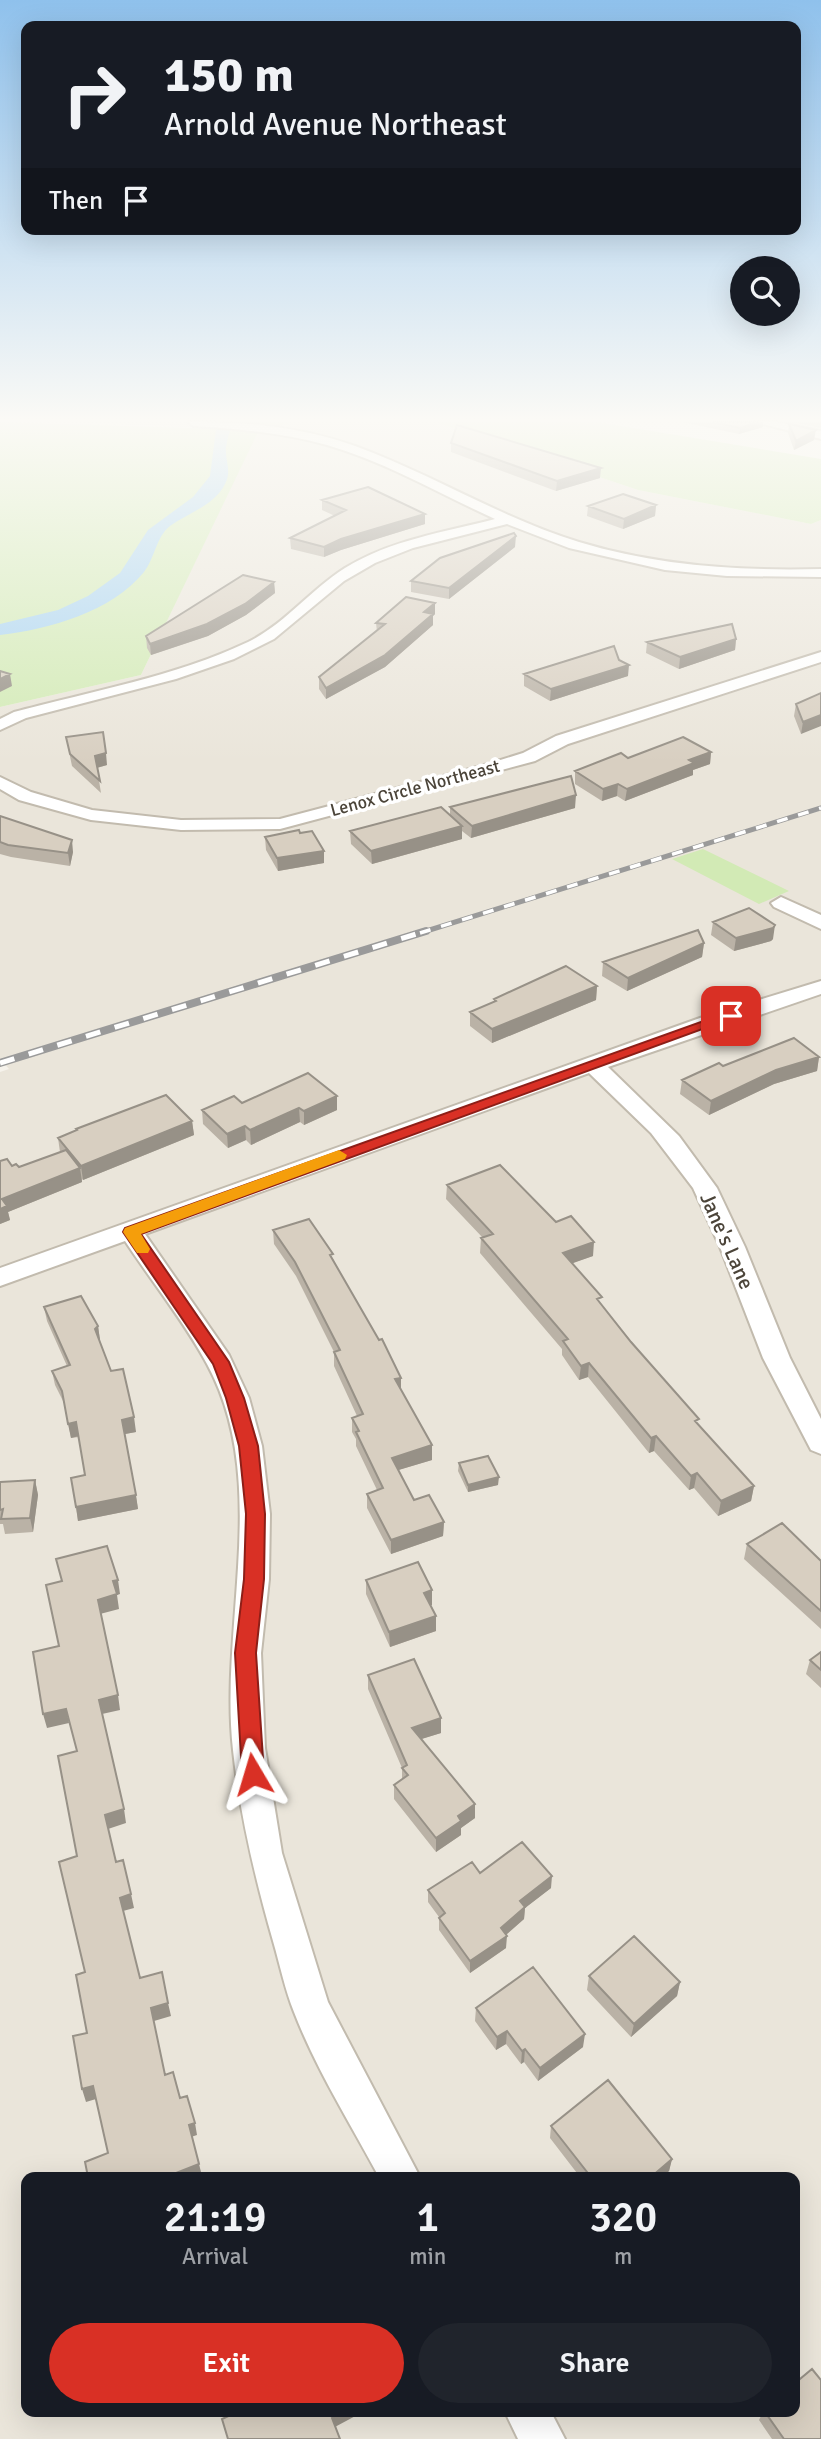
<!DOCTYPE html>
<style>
body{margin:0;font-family:Signika,sans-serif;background:#20242c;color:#f1f3f6;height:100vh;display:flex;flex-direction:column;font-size:26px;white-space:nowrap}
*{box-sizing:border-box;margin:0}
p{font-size:23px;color:#9ea1a6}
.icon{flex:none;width:38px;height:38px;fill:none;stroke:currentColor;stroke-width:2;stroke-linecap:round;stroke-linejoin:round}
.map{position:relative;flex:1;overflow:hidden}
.side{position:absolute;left:21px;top:2172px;width:779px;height:245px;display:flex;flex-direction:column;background:#171b24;border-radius:14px;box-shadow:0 7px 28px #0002}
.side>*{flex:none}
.top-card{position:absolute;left:21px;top:21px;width:780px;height:214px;border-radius:14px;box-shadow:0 7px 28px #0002;background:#171b24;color:#f1f3f6;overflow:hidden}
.fabs{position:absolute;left:730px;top:256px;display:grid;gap:14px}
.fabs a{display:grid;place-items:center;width:70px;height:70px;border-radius:50%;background:#171b24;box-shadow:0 7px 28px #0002;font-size:35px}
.pin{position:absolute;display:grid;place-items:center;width:60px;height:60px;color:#fff;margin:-30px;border-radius:14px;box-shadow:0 4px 10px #0006}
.me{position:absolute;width:77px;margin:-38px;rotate:353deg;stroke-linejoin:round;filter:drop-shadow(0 0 5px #0008)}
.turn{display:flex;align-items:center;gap:24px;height:147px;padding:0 28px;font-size:32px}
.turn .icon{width:91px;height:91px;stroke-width:2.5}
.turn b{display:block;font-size:49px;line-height:60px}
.then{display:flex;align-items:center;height:66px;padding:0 28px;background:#0003;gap:14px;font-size:26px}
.eta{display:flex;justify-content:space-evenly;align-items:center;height:119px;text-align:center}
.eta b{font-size:42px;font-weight:600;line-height:49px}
.cta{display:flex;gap:14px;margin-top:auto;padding:14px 28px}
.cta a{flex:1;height:80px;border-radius:42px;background:#d93025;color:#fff;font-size:28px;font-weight:600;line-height:80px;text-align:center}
.cta a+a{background:#20242c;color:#f1f3f6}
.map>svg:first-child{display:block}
</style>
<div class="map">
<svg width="821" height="2439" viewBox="0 0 821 2439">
<rect width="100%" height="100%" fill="#f6f3ec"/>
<path fill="#eae5da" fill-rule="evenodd" d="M73,422H250L259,430L295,422H435L638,490L811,524L821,520V2439H0V1072L9,1069L0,1059V707L141,675L258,430ZM26,2177H794V2412H26Z"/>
<path fill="#d2eab5" d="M0,422L257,430L250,422H295L259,430L141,675L0,707Z
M435,422H597L821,459V520L811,524L638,490Z
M703,849L789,891L759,904L672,859Z"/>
<path fill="#a9d4f2" d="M217,422H233C230,430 227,439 226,448C225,461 232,471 225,484C215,505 188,513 170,526C156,537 155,558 144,572C111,612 50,629 0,635V624L58,610L88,596L120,573L148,530L193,497L210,476Z"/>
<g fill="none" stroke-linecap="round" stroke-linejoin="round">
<g stroke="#c2bbae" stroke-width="4">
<path id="minor" d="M188,422C245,421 301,427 355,446C432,474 501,518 579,542C658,566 740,571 821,569V577L727,576L665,570L569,548L507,524L413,548L375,563L344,581L274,639L234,659L176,679L26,718L0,730V719L14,712C92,691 174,677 248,642C285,624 310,590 345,568C390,540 445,532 495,519C440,494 386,462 327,445C284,433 239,429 194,426Z
M755,422H777L821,431V439Z
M821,652V662L568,744L535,761L280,829L181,830L91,820L19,800L0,789V777L31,792L92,810L181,820L280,819L481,766L523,753L556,736Z
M781,897L821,915V929L774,907L771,903Z
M821,981V994L608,1067L679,1136L717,1188L745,1247L790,1358L821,1419V1454L811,1450L763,1358L720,1247L693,1188L651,1133L589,1073L145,1234L229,1355L249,1398L262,1446L270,1514L269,1579L261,1653L265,1748L282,1853L328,2002L420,2177H379C350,2123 316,2069 294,2012C285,1990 280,1965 273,1941C255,1878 240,1816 233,1750C219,1625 271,1481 207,1364C184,1321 152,1282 125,1241L0,1286V1268L700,1018Z
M505,2412H551L565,2439H518Z"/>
</g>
<use href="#minor" fill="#fff" fill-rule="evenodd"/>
<g stroke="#9a9a9a" stroke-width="5">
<path id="rail-far1" d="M420,933L821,808"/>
</g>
<g stroke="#9a9a9a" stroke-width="8">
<path id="rail" d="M0,1063L426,931"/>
</g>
<use href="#rail-far1" stroke="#fff" stroke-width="3.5" stroke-dasharray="11" stroke-linecap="butt"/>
<use href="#rail" stroke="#fff" stroke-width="5" stroke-dasharray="15" stroke-linecap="butt"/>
</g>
<path fill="#bab2a6" d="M682,422H763V427L739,434Z
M790,422H821V428Z
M789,424L814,440L794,450L788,433Z
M451,443L600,478L556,491L451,452Z
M322,500L425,514V524L341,550L324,557L291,549L290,538L335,516L322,510Z
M656,505L655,516L623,529L587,516L588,506Z
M515,547L449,599L411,592V581Z
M274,582L275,593L246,615L208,636L151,655L147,648L146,636Z
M435,603V614L433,616V625L385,667L326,699L319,689V677L377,632L376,623Z
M736,639L735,650L679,669L646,653L647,642Z
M524,674L628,676L550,701L524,686Z
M821,693L801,734L794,716L796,704Z
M66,737L107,765L97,768L101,793L72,766Z
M711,752L710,764L693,770V775L625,801L617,796L602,801L575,784V771L628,758Z
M450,807L575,808L471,838L462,831V839L372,864L351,844L350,831L450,815Z
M0,816L73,852L70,866L11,857L0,854Z
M300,833L324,851V863L278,871L266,850L265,837Z
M713,922L773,939L771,941L734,951L711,935Z
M704,943L702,957L627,991L602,976L603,962Z
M597,986L596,1000L492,1043L470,1026V1012L494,1002V999Z
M819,1057L817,1071L774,1084L709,1115L680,1094L682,1080L723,1066Z
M337,1096V1110L304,1125L300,1122L251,1145L246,1140L228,1148L203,1124L202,1110L242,1103Z
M192,1121L194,1135L83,1180L82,1179V1182L8,1212L10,1220L0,1224V1161L19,1167L60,1152L58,1138L76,1131V1129Z
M447,1185L556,1222L593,1256L572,1263L602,1305L698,1424L754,1486L751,1501L718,1516L694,1488L689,1490L654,1451L649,1453L588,1377L579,1380L562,1355V1349L480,1253L481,1238H483L446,1199Z
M273,1230L333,1259L401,1390L432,1445V1460L398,1470L414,1500L444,1522L443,1536L391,1554L367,1508V1494L377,1490L356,1446V1439L352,1432V1418L357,1416L334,1366V1352L296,1276L274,1244Z
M44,1307L98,1326L100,1340L99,1341L136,1432L125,1434L138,1509L78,1521L76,1507L85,1475L79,1437L71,1438L65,1405L55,1385L52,1371L67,1366L47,1321Z
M459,1463L498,1485L468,1492L458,1471Z
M35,1480L38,1495L33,1532L5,1534L3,1524H0V1482Z
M747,1544L821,1561V1629L744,1559Z
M366,1580L432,1590V1605H431L436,1616V1631L390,1647L366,1594Z
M821,1652V1688L806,1674L810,1660Z
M368,1675L441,1718V1733L421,1739L475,1818L461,1828V1835L436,1852L394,1799V1785L402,1779V1768L368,1689Z
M480,1873L551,1888L525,1908L524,1919L506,1935V1948L470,1973L439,1930V1917L428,1902V1890Z
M589,1976L680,1982L677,1996L631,2037L587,1990Z
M476,2008L583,2047L538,2081L524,2062L521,2064L506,2044L496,2050L475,2021Z
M551,2126L672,2159L669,2171L662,2177H580L550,2138Z
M763,2412H794L821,2439H772L759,2420Z"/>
<path fill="#979187" d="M758,422H763V427L739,434L740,428Z
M816,430L814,440L794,450L796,441Z
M601,468L600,478L556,491L557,481Z
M656,505L655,516L623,529L624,519Z
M425,514V524L341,550L324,557V547L341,539Z
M516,536L515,547L449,599V588Z
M274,582L275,593L246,615L208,636L151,655L150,644Z
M435,603V614L433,616V625L385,667L326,699V688Z
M736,639L735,650L679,669L680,657Z
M629,665L628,676L550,701L551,689Z
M10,674L12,686L0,692V679Z
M821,715V726L801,734L803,722Z
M711,752L710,764L693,770V775L625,801L627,789L689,760Z
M106,753L107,765L96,768L95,756Z
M618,784L617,796L602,801L603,789Z
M576,795L575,808L471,838L472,826Z
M462,826V839L372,864L371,851Z
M72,840L73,852L70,866L68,853Z
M324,851V863L278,871L277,858Z
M775,925L773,939L771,941L734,951L736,938Z
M704,943L702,957L627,991L628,978Z
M597,986L596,1000L492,1043V1029Z
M819,1057L817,1071L774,1084L709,1115L711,1101L776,1070Z
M337,1096V1110L304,1125V1111Z
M299,1108L300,1122L251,1145L250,1130Z
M192,1121L194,1135L83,1180L81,1166Z
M245,1126L246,1140L228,1148L227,1134Z
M80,1168L82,1182L8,1212L10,1220L0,1224V1209L2,1199Z
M594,1242L593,1256L562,1267L563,1253Z
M98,1326L100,1340L97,1343L95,1329Z
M589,1363L588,1377L579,1380L581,1366Z
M401,1378V1392L395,1379Z
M134,1417L136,1432L125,1434L122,1420Z
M76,1422L79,1436L71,1438L68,1424Z
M656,1436L654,1451L649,1453L651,1438Z
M432,1445V1460L392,1472V1458Z
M697,1473L694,1488L689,1490L691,1476Z
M499,1477L498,1485L468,1492V1485Z
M35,1480L38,1495L33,1532L30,1518Z
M754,1486L751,1501L718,1516L721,1501Z
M136,1495L138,1509L78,1521L76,1507Z
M444,1522L443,1536L391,1554V1540Z
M118,1580L120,1594L117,1595L119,1609L100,1614L98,1600L113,1581Z
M432,1590V1605L424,1607V1593Z
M436,1616V1631L390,1647L389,1632Z
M118,1695L120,1710L102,1714L99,1700Z
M66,1709L69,1723L47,1728L43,1714Z
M441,1718V1733L412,1742V1728Z
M475,1804V1818L461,1828V1835L436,1852V1838L458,1816Z
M124,1809L126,1823L108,1829L105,1815Z
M552,1876L551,1888L525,1908L524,1919L500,1940L501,1928L520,1901Z
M131,1894L134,1908L123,1911L120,1898Z
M507,1936L506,1948L470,1973V1961Z
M680,1982L677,1996L631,2037L634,2024Z
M168,2003L171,2016L154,2021L151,2008Z
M507,2031L506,2044L496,2050L497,2037Z
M585,2034L583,2047L538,2081L540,2068Z
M525,2049L524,2062L521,2064L522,2051Z
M93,2086L96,2099L86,2102L82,2089Z
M195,2123L197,2135L191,2137L189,2125Z
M672,2159L669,2171L662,2177H651Z
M199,2164L202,2176L200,2177H166Z
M344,2412H361V2413L333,2428L332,2418Z"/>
<path fill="#d8cfc1" stroke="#979187" stroke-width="2" d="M713,422H758L740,428Z
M789,424L816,430L796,441Z
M457,425L601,468L557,481L451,443Z
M368,487L425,514L341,539L324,547L290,538L346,510L322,500Z
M623,494L656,505L624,519L588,506Z
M514,533L516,536L449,588L411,581L440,558Z
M243,575L274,582L245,604L207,624L150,644L146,636Z
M406,597L435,603L424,612L433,614L385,655L326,688L319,677L385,624L376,623Z
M732,624L736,639L680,657L647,642Z
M614,646L619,660L629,665L551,689L524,674Z
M0,671L10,674L0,679Z
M821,693V715L803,722L796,704Z
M103,732L106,753L95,756L100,781L70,754L66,737Z
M683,737L711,752L689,760L694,763L627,789L618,784L603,789L575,771L621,753L628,758Z
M571,776L576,795L472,826L450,807Z
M441,807L462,826L371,851L350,831Z
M0,816L72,840L68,853L8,845L0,842Z
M299,830L300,833L312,831L324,851L277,858L265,837Z
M749,908L775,925L773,928L736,938L713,922Z
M698,930L704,943L628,978L603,962Z
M566,966L597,986L492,1029L470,1012L496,1001L494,999Z
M794,1038L819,1057L776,1070L711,1101L682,1080L719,1063L723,1066Z
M308,1073L337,1096L304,1111L299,1108L250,1130L245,1126L227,1134L202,1110L234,1096L242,1103Z
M166,1095L192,1121L81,1166L58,1138L77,1130L76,1129Z
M66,1150L80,1168L2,1199L7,1206L0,1209V1161L7,1159L12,1166L16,1164L19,1167Z
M500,1165L556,1222L571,1216L594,1242L563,1253L602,1297L597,1299L631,1342L699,1419L695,1421L754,1486L721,1501L697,1473L691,1476L656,1436L651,1438L589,1363L581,1366L563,1341L568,1339L481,1238L493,1234L447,1185Z
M309,1219L333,1254L330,1255L379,1340L382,1339L401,1378L395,1379L432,1445L392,1458L414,1500L429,1495L444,1522L391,1540L367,1494L383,1488L356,1432L359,1431L352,1418L363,1414L334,1352L340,1350L295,1262L273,1230Z
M81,1296L98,1326L95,1329L111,1371L123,1369L134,1417L122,1420L136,1495L76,1507L71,1478L85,1475L76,1422L68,1424L62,1391L52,1371L70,1365L44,1307Z
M488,1456L499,1477L468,1485L459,1463Z
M35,1480L30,1518L1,1519L3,1509L0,1510V1482Z
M782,1523L821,1561V1611L747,1544Z
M107,1546L118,1580L113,1581L117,1594L98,1600L118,1695L99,1700L124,1809L105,1815L116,1862L123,1860L131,1894L120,1898L140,1978L162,1972L168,2003L151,2008L165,2075L173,2072L180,2098L187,2096L195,2123L189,2125L199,2164L166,2177H88L85,2162L108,2153L93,2086L82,2089L73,2036L87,2033L76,1975L85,1972L59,1862L77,1856L58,1756L77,1751L66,1709L43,1714L33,1652L59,1646L46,1585L62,1581L56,1559Z
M418,1562L432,1590L424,1593L436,1616L389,1632L366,1580Z
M821,1652V1670L810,1660Z
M414,1659L441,1718L412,1728L475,1804L458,1816L461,1821L436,1838L394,1785L408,1775L402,1768L407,1765L368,1675Z
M522,1842L552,1876L520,1901L525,1907L501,1928L507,1936L470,1961L439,1918L445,1913L428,1890L472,1862L480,1873Z
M634,1936L680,1982L634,2024L589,1976Z
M533,1967L585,2034L540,2068L525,2049L522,2051L507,2031L497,2037L476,2008Z
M608,2080L672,2159L651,2177H591L551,2126Z
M812,2369L821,2380V2439H784L765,2412H794V2384Z
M237,2412H344L332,2418L340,2439H228L222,2419Z"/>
<linearGradient id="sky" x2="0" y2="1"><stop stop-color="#8fc1ec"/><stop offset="0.55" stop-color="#fbfaf6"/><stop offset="1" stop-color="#fbfaf6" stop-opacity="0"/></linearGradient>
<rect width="821" height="763" fill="url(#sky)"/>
<path fill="#d93025" stroke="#8d1f18" stroke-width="2" d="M726,1013L738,1016L141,1234L229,1362L244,1398L258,1446L265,1514L264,1579L256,1653L264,1774L261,1781L253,1784L246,1781L242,1774L235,1653L244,1579L246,1514L239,1446L226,1398L213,1364L123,1232L125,1228Z"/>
<path fill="#f59e0b" d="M339,1150L347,1155L345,1159L141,1234L150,1249L148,1253H137L123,1232L125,1228Z"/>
<g text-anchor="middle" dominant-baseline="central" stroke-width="7" stroke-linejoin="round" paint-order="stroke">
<g font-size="18" fill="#4b4439" stroke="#fff">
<text transform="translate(415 788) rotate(-15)">Lenox Circle Northeast</text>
</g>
<g font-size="21" fill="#4b4439" stroke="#fff">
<text transform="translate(727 1241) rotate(66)">Jane's Lane</text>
</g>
</g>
</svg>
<div class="fabs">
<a><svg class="icon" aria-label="search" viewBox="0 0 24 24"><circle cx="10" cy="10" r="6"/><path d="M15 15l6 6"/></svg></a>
</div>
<div class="pin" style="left:731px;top:1016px;background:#d93025"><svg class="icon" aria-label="arrive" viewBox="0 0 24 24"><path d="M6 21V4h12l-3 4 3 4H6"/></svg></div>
<svg class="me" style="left:253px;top:1774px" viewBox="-20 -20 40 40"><path d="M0-17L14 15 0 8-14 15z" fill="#d93025" stroke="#fff" stroke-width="4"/></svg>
<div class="top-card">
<div class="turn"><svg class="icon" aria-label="right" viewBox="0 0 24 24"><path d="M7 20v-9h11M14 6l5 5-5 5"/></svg><div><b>150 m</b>Arnold Avenue Northeast</div></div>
<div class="then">Then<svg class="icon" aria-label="arrive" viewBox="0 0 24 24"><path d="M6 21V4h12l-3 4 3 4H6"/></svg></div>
</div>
<section class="side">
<div class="eta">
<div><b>21:19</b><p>Arrival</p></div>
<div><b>1</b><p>min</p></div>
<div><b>320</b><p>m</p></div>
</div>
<div class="cta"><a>Exit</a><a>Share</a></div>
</section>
</div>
